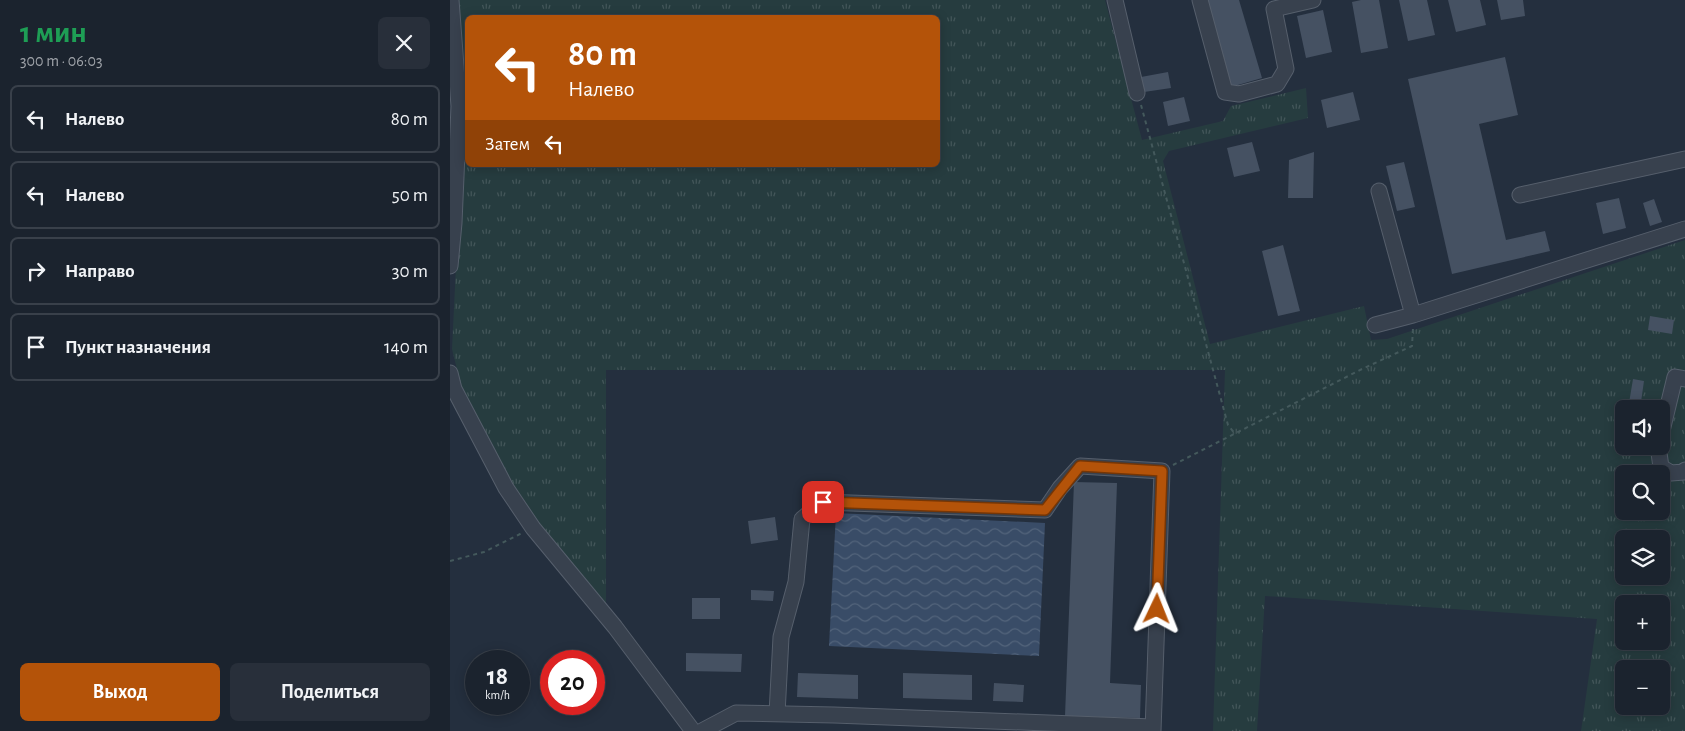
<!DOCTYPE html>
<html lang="ru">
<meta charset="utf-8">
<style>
body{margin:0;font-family:"Alegreya Sans",sans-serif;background:#282f3a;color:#f1f3f6;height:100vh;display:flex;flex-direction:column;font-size:19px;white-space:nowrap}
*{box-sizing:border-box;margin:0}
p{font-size:16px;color:#a0a4aa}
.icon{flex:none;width:28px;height:28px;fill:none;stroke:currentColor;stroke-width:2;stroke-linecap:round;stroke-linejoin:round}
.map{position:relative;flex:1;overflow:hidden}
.details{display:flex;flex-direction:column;background:#1b232e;width:450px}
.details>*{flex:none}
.guide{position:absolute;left:15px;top:15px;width:475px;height:152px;border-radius:8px;box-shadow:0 2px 12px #0003,0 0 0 1px #39404a;background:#b45309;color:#fff;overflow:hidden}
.buttons{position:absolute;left:1165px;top:400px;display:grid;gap:10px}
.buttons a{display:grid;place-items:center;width:55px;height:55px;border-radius:8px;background:#1b232e;box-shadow:0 2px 12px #0003,0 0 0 1px #39404a;font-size:25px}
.speed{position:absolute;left:15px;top:650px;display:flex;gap:10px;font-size:25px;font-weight:700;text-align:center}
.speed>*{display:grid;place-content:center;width:65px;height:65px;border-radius:50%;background:#1b232e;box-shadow:0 2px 12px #0003,0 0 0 1px #39404a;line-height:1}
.speed small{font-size:12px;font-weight:400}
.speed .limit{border:8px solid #d22;background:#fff;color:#111}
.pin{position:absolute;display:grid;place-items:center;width:42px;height:42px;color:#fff;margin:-21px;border-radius:10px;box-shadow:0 2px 8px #0006}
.me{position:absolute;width:55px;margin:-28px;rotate:2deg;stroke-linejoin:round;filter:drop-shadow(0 0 4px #0008)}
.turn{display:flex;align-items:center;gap:18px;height:105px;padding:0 20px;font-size:22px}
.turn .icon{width:65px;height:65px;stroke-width:2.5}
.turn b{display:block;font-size:35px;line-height:42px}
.then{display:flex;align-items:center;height:48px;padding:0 20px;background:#0003;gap:10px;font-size:19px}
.round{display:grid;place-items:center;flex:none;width:52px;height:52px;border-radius:8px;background:#282f3a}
.overview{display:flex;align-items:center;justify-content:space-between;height:85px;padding:0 20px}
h1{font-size:30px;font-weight:600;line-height:38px;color:#1e9e55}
.action{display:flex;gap:10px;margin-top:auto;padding:10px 20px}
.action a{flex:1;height:58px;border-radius:8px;background:#b45309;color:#fff;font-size:20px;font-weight:600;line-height:58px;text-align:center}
.action a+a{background:#282f3a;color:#f1f3f6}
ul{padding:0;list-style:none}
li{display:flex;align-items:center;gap:15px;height:68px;margin:0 10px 8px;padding:0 10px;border:2px solid #39404a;border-radius:8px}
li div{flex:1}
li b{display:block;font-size:19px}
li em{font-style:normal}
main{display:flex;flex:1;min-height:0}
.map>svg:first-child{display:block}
</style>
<main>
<section class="details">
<div class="overview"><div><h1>1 мин</h1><p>300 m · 06:03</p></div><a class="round"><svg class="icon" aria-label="close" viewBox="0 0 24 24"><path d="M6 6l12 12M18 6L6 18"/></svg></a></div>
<ul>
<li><svg class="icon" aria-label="left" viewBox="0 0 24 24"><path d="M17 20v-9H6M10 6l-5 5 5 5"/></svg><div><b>Налево</b></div><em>80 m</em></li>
<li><svg class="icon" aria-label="left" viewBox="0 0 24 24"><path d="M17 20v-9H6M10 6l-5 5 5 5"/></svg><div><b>Налево</b></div><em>50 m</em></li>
<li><svg class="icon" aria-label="right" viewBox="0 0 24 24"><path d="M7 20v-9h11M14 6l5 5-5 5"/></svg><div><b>Направо</b></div><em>30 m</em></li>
<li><svg class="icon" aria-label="arrive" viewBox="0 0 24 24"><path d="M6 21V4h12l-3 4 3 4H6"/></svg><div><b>Пункт назначения</b></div><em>140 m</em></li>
</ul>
<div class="action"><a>Выход</a><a>Поделиться</a></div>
</section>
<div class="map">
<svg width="1235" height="731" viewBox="0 0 1235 731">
<defs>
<pattern id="grass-tufts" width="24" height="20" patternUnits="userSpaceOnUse" patternTransform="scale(1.25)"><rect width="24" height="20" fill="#263c3f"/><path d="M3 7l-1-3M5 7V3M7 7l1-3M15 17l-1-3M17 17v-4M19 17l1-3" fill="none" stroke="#435659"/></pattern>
<pattern id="water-waves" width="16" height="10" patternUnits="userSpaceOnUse" patternTransform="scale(1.25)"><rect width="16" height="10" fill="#394c67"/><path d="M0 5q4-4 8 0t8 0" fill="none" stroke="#53647b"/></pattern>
</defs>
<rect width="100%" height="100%" fill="#242f3e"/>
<path fill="url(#grass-tufts)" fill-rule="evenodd" d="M6,0H655L692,140L773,121L781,106L856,88L858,118L719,151L713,161L760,344L914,306L921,340L937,339L1235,240V731H1131L1147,619L815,596L807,731H763L775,370H156V606L77,511L16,406L2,349L6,266L17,119L18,165H488V18H18L17,117ZM1174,409H1211V446H1174ZM1174,474H1211V511H1174ZM1174,539H1211V576H1174ZM1174,604H1211V641H1174ZM1174,669H1211V706H1174Z"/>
<path fill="url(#water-waves)" d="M386,513L595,523L589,656L379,646Z"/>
<path fill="#455162" d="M755,0H789L812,78L781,87Z
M911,0H929L938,48L911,53L902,2Z
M949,0H977L985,35L958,41Z
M998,0H1030L1036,25L1006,32Z
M1047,0H1073L1075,16L1051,20Z
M873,10L882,52L856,58L847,16Z
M1055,57L1068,115L1029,124L1056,240L1095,231L1100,251L1002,274L958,79Z
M718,72L721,88L694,92L691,77Z
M903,92L910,120L877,128L871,100Z
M734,97L740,121L718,126L713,102Z
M802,142L810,171L784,177L777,148Z
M864,152L863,198H838L839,160Z
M954,162L965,207L947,211L936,166Z
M1169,198L1176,228L1153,234L1146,203Z
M1204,199L1212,222L1200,226L1193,203Z
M833,245L850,311L828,316L812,251Z
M1200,316L1224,320L1222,334L1198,330Z
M1183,379L1194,381L1190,409H1178Z
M624,482L667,483L660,683L691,685L690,718L615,716Z
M325,517L328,540L301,544L298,521Z
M301,590L324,591L323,601L301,600Z
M242,598H270V619H242Z
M236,653L292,654L291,672L236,671Z
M348,673L408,675V699L347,697Z
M453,673L522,675V700L453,698Z
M544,683L574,685L573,702L543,701Z"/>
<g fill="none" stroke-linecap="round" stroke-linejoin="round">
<g stroke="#565f6c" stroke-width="17">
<path id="minor" d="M665,0L687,93
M750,0L775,92L789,94L827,84L836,69L824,9L863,0
M929,191L963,315L1235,229
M1070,195L1235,159
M0,266L4,223L9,106L1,0
M925,325L963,315
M0,373L4,389L56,488L83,528L165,627L243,731
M1211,435L1225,377L1235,379
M1208,446L1211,467L1221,473L1234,472L1235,470
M327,714L331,637L346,582L352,519L373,502L595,510L610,488L630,466L712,471L703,731
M252,731L286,713L384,715L703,727"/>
</g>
<path stroke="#44595c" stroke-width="2" stroke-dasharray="4 4" stroke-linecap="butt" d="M691,105L778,425L785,434
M723,465L912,369L962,346L963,328
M0,561L34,552L72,533"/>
<use href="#minor" stroke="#38414e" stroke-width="15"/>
</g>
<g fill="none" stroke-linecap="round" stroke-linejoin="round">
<g stroke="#753606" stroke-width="12">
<path id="route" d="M373,502L595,510L630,466L712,471L707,609"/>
</g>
<use href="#route" stroke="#b45309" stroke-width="9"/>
</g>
</svg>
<div class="buttons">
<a><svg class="icon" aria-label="sound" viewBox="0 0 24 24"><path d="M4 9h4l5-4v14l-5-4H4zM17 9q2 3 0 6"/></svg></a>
<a><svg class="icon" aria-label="search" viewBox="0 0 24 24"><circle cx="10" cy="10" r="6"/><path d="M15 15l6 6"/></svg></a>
<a><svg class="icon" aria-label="layers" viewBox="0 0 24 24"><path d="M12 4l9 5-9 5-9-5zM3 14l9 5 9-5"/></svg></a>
<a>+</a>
<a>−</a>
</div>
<div class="speed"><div>18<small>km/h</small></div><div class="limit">20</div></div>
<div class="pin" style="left:373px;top:502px;background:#d93025"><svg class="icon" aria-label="arrive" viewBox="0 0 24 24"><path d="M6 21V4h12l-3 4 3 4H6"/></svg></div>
<svg class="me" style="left:707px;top:609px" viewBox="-20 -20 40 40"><path d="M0-17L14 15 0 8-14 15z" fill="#b45309" stroke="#fff" stroke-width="4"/></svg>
<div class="guide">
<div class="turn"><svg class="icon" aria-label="left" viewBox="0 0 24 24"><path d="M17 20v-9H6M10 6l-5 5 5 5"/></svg><div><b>80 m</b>Налево</div></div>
<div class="then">Затем<svg class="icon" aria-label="left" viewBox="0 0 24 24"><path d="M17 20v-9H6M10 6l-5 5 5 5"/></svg></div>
</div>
</div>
</main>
